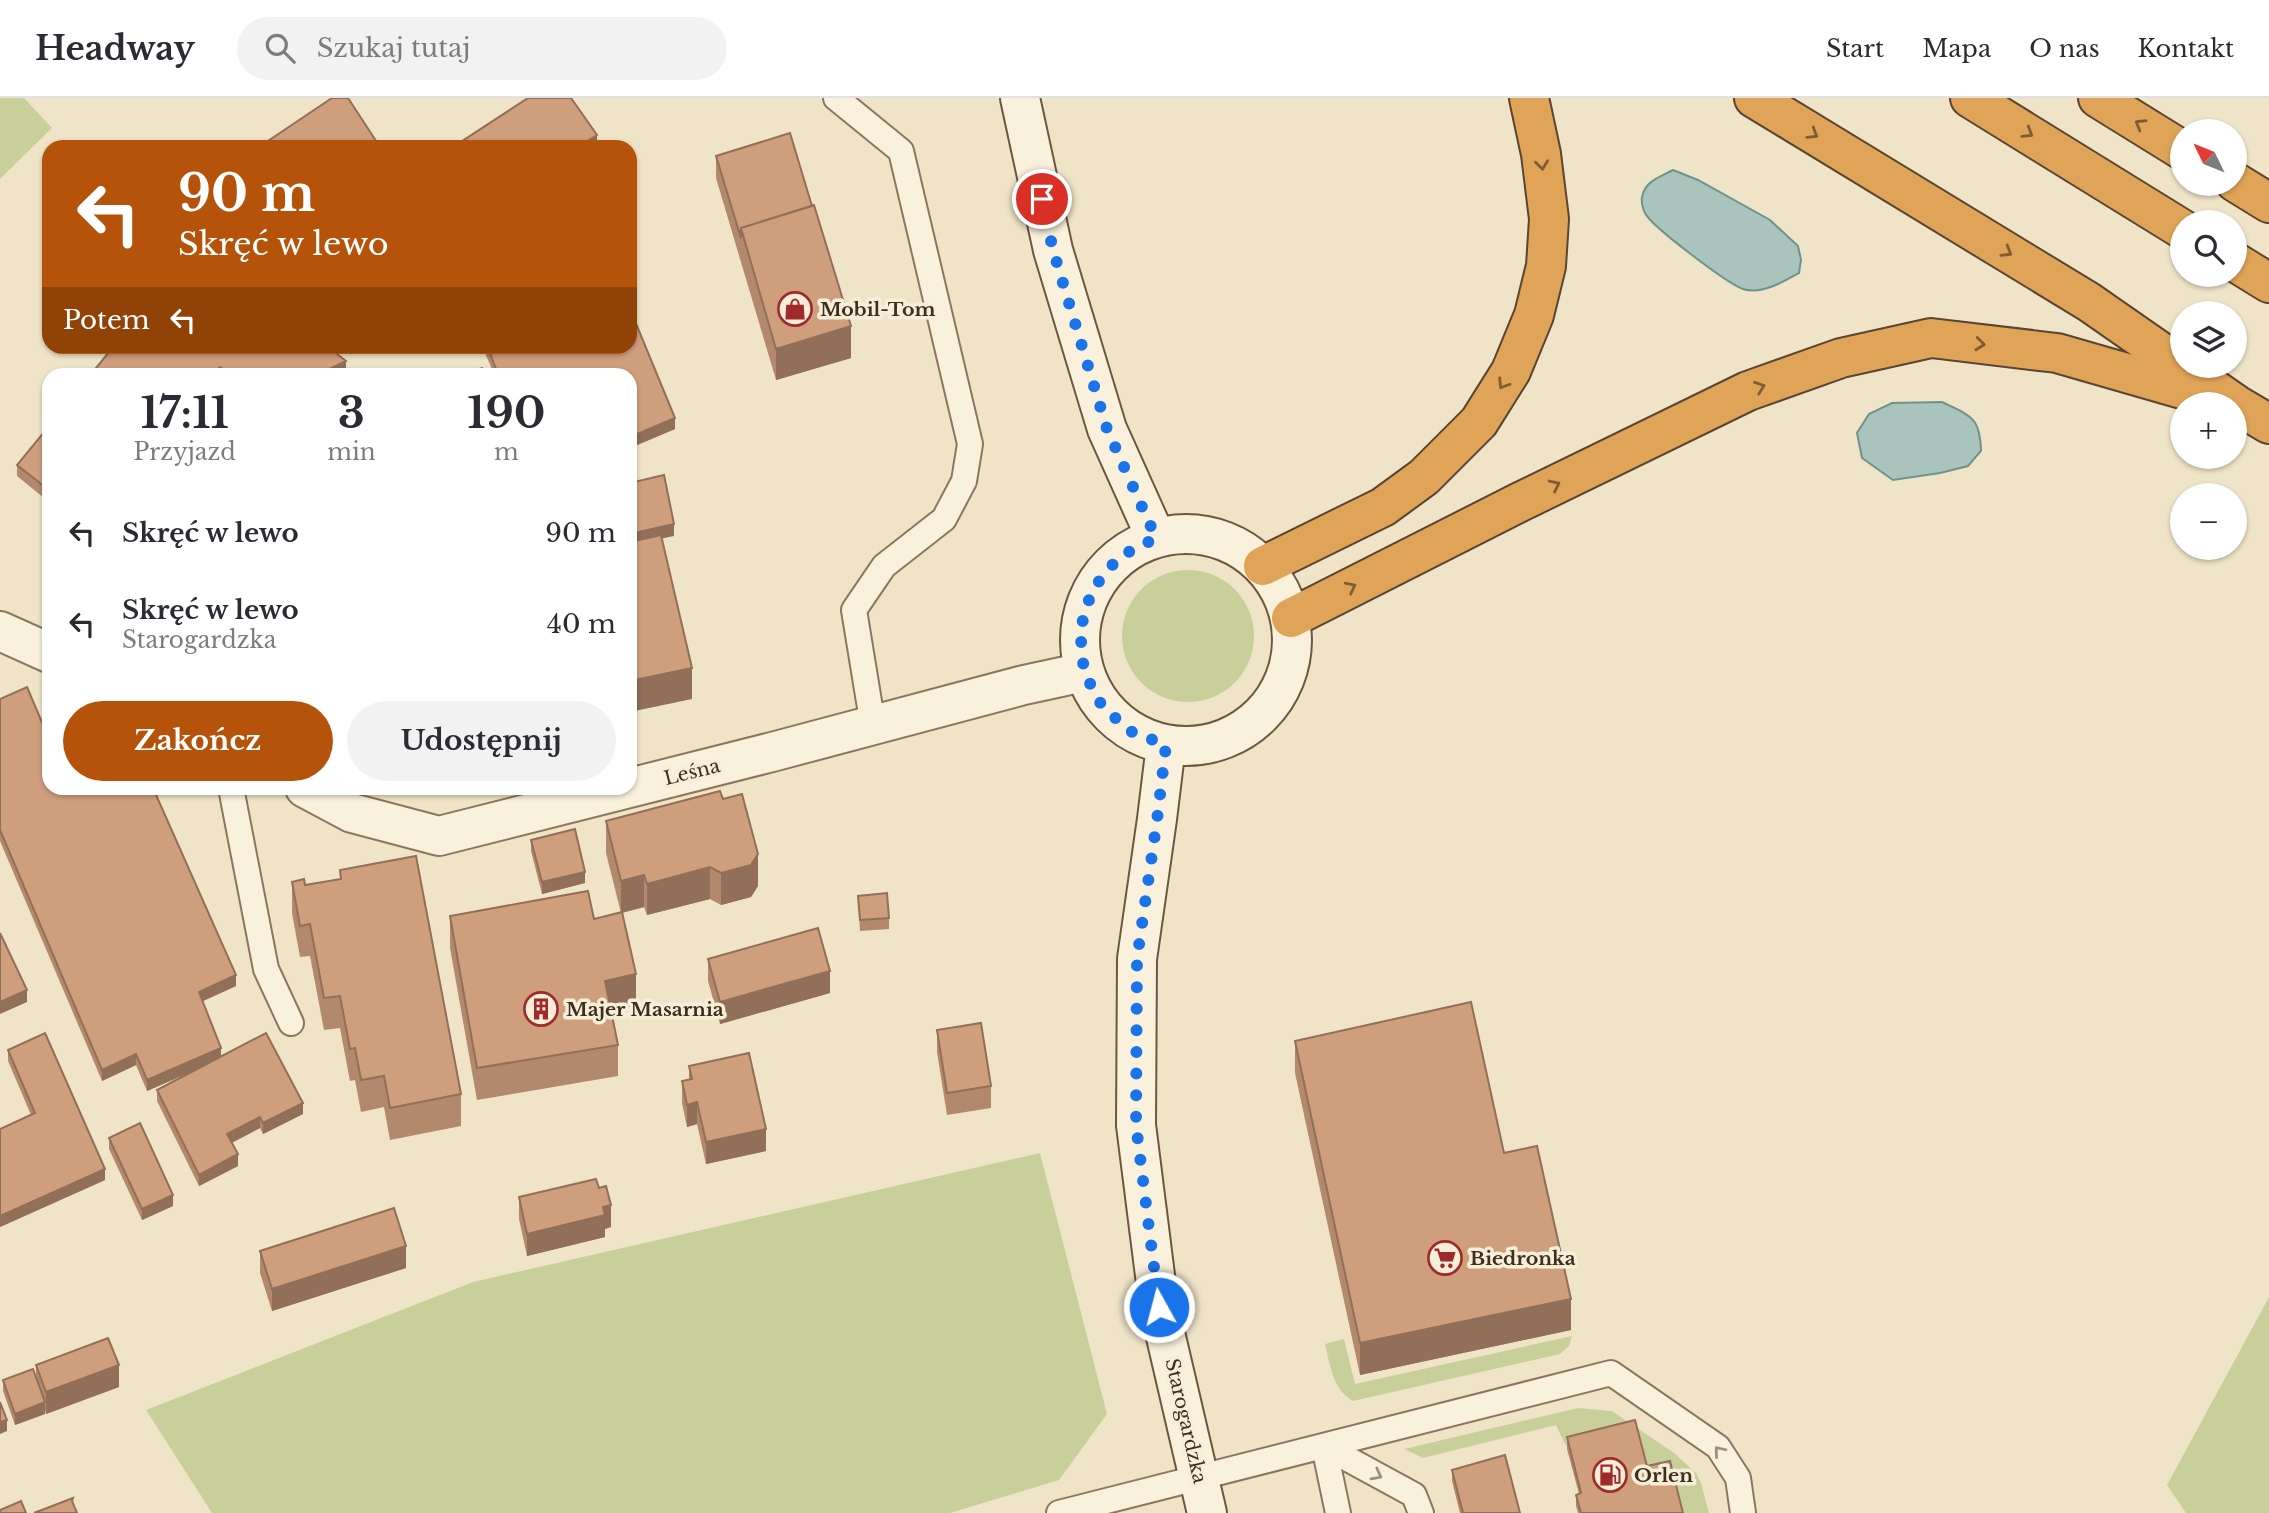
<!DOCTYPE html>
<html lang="pl">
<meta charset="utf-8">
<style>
body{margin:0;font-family:"Libre Baskerville",serif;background:#f2f2f3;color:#2b2b33;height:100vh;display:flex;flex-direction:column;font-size:26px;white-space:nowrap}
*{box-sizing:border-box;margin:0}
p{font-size:23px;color:#7c7c81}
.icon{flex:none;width:38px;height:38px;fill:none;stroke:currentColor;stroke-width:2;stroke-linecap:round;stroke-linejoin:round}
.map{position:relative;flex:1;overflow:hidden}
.details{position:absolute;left:42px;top:270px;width:595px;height:427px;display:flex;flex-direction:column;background:#fff;border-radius:21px;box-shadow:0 2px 5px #0004}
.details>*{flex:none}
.banner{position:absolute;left:42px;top:42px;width:595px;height:214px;border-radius:21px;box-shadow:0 2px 5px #0004;background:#b45309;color:#fff;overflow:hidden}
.needle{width:46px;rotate:313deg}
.fabs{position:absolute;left:2170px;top:21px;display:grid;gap:14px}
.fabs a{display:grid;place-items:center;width:77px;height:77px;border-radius:50%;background:#fff;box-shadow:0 2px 5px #0004;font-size:35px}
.pin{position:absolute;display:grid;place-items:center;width:60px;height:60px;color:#fff;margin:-30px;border:4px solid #fff;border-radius:50%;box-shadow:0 2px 7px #0007}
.me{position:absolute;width:77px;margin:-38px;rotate:353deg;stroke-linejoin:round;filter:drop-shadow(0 0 5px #0008)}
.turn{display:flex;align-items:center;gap:24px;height:147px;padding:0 21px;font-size:32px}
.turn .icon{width:91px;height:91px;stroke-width:2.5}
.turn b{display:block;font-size:49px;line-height:60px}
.then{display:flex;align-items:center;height:66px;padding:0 21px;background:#0003;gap:14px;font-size:26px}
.eta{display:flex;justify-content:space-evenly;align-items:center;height:119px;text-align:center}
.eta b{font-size:42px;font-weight:800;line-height:49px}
.action{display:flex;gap:14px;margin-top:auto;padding:14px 21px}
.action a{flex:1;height:80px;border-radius:42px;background:#b45309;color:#fff;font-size:28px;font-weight:800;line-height:80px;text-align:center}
.action a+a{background:#f2f2f3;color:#2b2b33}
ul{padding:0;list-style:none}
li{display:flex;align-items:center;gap:21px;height:91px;padding:0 21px}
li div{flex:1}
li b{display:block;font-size:26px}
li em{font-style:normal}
header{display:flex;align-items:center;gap:42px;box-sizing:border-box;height:98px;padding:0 35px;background:#fff;border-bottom:2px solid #e1e1e2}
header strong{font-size:33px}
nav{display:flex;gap:38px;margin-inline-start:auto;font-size:24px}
.search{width:490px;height:63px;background:#f2f2f3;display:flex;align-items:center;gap:18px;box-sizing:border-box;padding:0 24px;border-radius:38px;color:#7c7c81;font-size:26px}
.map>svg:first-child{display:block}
</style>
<header>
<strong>Headway</strong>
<div class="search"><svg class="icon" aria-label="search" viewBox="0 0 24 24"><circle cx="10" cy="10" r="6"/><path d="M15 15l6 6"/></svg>Szukaj tutaj</div>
<nav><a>Start</a><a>Mapa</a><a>O nas</a><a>Kontakt</a></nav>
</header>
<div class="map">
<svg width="2269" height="1415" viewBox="0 0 2269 1415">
<rect width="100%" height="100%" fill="#f0e4c8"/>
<path fill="#c9cf9b" d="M0,0H24L52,30L0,81Z
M1122 538a66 66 0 1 1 132 0a66 66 0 1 1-132 0Z
M1040,1055L1107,1316L1059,1382L950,1415H212L146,1312L473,1184Z
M2269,1199V1415H2186L2167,1387Z
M1572,1238L1569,1248L1560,1256L1353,1303C1333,1292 1330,1267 1325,1246L1344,1241L1355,1286Z
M1578,1310L1612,1313L1674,1355L1696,1375L1701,1385L1709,1415H1684L1670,1371L1649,1376L1636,1331L1566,1348L1556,1327L1423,1360L1404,1351Z"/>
<path fill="#a9c4bc" stroke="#6f938a" stroke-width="2" d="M1673,72L1698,82L1770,122L1798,148L1801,162L1799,175C1783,184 1761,197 1743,191C1728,186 1651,128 1645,115C1643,112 1641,103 1642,99C1645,83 1660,79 1673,72Z
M1942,304C1971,318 1980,319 1981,353L1968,368L1940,375L1893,382L1862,360L1857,335L1869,316L1892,305Z"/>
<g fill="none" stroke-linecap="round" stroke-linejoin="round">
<g stroke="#8d765c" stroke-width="28">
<path id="service" d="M836,0L901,53L970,346L964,383L944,421L884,468L854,512L873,628
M231,690L266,871L291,925
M1324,1348L1414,1397L1421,1415
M1324,1348L1338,1415
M1059,1415L1611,1275L1718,1349L1738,1380L1743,1415"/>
</g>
<g stroke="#8d765c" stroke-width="42">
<path id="minor" d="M0,533L49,555
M305,690L352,715L439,738L772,654L1024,587L1084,574"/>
</g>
<g stroke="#6f573f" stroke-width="42">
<path id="secondary" d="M1020,0L1053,152L1107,331L1156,440
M1080 542a106 106 0 1 1 212 0a106 106 0 1 1-212 0Z
M1166,647L1157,721L1137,861L1136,1027L1159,1209L1207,1415"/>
</g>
<g stroke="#5b4430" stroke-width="42">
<path id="motorway" d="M1754,0L2089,204L2237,307L2269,326
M1970,0L2182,131
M2098,0L2182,52
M2235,84L2269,105
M2235,164L2269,185
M1263,468L1383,409L1424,379L1479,324L1511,273L1534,217L1546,168L1549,121L1541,56L1529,0
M1291,520L1520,404L1748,293L1841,260L1931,240L2057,255L2234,306"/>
</g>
<use href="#service" stroke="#faf1dc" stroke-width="24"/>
<use href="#minor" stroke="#faf1dc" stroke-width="38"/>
<use href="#secondary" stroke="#faf1dc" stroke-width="38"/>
<use href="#motorway" stroke="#e0a458" stroke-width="38"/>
</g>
<path fill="#b2896c" d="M716,58L851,260L776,282L716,80Z
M114,248L346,274L342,276H91Z
M482,248H630L675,331L630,350V276H494Z
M49,328V404L17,378V367Z
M0,601L49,690L236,888L202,903L221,958L303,1016L263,1036L260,1030L232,1045L238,1068L199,1088L157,1003V992L192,973L147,993L136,967L102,983L0,743Z
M606,723L758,788L751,799L721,807L710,801L647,817L644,809L622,815L636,907L611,913L618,947V978L477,1002L450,850V818L594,821L621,815L606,755Z
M531,742L585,785L542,796L531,753Z
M340,772L461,996V1028L390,1042L384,1009L361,1014L355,982L350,983L340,930L324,932L310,858L300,859L292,815V784L305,787L340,781Z
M858,798L889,820V831L860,833Z
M708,861L830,895L720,926L708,883Z
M937,932L991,988V1010L947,1017L937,954Z
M1295,943L1504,1055L1571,1232L1360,1277L1295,975Z
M8,952L105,1082L0,1129V1031L31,1017L8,963Z
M689,968L766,1053L706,1066L697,1026L687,1029L682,1005V983L689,982Z
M109,1040L173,1108L142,1122L109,1051Z
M519,1099L611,1129L605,1131V1139L527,1158L519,1121Z
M260,1153L406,1170L272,1213L260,1175Z
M36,1267L119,1289L46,1316L45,1313V1316L15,1327L3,1293V1282L36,1279Z
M1567,1339L1647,1368L1683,1415H1578L1576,1408V1397L1579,1396L1567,1351Z
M1452,1372L1520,1415H1460L1452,1383Z"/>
<path fill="#916f58" d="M597,37V49H578Z
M851,228V260L776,282V251Z
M346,263V274L342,276H319Z
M220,269V276H214Z
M675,320V331L630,350V339Z
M674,426V438L630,447V436Z
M692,570V601L630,614V583Z
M758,756V788L751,799L721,807V775Z
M710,769V801L647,817V786Z
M585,774V785L542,796V784Z
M644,777V809L621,815V783Z
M830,873V895L720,926V904Z
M636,876V907L605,915V883Z
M236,877V888L199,905V894Z
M27,892V904L0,916V904Z
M221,950V961L147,993V982Z
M136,956V967L102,983V972Z
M697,1004V1026L687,1029V1007Z
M303,1005V1016L263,1036V1025Z
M260,1019V1030L227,1047V1036Z
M766,1031V1053L706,1066V1044Z
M238,1056V1068L199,1088V1077Z
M105,1071V1082L0,1129V1118Z
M173,1097V1108L142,1122V1111Z
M611,1107V1129L605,1131V1139L527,1158V1136Z
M406,1148V1170L272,1213V1191Z
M1571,1201V1232L1360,1277V1245Z
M119,1267V1289L46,1316V1294Z
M45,1304V1316L15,1327V1316Z
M7,1322V1333L0,1336V1324Z"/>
<path fill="#cf9f7d" stroke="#916f58" stroke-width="2" d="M332,0H348L380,49H259Z
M528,0H571L597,37L578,49H453Z
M790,35L812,108L741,130V140L716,58Z
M814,107L851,228L776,251L741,130Z
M630,211L675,320L630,339V276H496H498L487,248H630Z
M114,248H327L346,263L319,276H230L220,269L214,276H91Z
M482,270L485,276H468Z
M49,328V392L17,367Z
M664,377L674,426L630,436V385Z
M661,437L692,570L630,583V444Z
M27,589L49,641V690H153L236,877L199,894L221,950L147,982L136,956L102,972L0,732V601Z
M720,693L723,701L742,696L758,756L751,767L721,775L710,769L647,786L644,777L621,783L606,723Z
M575,731L585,774L542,784L531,742Z
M416,758L461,996L390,1010L384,978L361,982L355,950L350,951L340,898L324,900L310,826L300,828L292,784L304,781L305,787L341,781L340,772Z
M588,793L594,821L622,814L636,876L605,883L618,947L477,970L450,818Z
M887,795L889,820L860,822L858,798Z
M818,830L830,873L720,904L708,861Z
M0,835L27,892L0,904Z
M1471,904L1504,1055L1537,1048L1571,1201L1360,1245L1295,943Z
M981,925L991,988L947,995L937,932Z
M45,935L105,1071L0,1118V1031L35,1015L8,952Z
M266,935L303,1005L263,1025L260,1019L227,1036L238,1056L199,1077L157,992Z
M749,955L766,1031L706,1044L697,1004L687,1007L682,983L692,981L689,968Z
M140,1025L173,1097L142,1111L109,1040Z
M596,1081L599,1090L606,1088L611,1107L603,1109L605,1117L527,1136L519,1099Z
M394,1110L406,1148L272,1191L260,1153Z
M108,1240L119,1267L46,1294L36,1267Z
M33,1271L45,1304L15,1316L3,1282Z
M0,1304L7,1322L0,1324Z
M1635,1322L1647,1368L1670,1363L1683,1415H1581L1576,1397L1581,1395L1567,1339Z
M1505,1357L1520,1415H1463L1452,1372Z
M73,1400L72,1403L77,1415H34Z
M21,1403L26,1415H0V1412Z"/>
<defs><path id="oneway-chevron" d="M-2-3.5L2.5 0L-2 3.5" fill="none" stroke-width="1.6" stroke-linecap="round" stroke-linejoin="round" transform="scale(1.75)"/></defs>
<g stroke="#7e5d36">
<use href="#oneway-chevron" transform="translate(2140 26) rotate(-149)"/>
<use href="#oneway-chevron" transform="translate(2028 35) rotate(32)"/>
<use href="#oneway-chevron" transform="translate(1813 36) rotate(31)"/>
<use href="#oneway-chevron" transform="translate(1542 67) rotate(83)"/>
<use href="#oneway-chevron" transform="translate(2007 154) rotate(31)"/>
<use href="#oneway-chevron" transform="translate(1980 246) rotate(6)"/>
<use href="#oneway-chevron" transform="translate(1503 286) rotate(122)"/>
<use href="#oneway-chevron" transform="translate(1760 289) rotate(-20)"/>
<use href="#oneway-chevron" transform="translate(1555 387) rotate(-26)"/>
<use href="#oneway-chevron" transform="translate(1351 489) rotate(-27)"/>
</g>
<g stroke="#9c907e">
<use href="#oneway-chevron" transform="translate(1719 1353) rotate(-130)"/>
<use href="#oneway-chevron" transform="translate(1377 1377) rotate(28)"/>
</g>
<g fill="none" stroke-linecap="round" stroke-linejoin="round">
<path stroke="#1a73e8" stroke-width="12" stroke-dasharray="0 21.6" d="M1042,101L1053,152L1107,331L1156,440L1119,459L1092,492L1080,532L1084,574L1102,608L1130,633L1166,647L1157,722L1137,861L1136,1027L1159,1209"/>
</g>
<defs>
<g id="shop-ring" transform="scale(1.75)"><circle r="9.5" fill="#f7eed8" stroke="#9e2a2b" stroke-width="1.5"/><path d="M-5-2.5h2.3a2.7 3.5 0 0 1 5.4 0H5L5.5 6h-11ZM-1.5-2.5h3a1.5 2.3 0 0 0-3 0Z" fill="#9e2a2b"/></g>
<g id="building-ring" transform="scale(1.75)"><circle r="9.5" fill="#f7eed8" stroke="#9e2a2b" stroke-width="1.5"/><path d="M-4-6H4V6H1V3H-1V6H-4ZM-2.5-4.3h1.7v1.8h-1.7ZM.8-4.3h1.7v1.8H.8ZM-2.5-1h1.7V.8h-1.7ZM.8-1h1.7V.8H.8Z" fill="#9e2a2b"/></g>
<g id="supermarket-ring" transform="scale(1.75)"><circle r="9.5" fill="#f7eed8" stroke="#9e2a2b" stroke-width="1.5"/><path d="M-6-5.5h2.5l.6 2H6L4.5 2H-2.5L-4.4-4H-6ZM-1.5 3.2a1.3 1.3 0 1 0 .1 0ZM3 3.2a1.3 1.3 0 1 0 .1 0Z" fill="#9e2a2b"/></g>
<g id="fuel-ring" transform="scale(1.75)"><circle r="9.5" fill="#f7eed8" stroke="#9e2a2b" stroke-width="1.5"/><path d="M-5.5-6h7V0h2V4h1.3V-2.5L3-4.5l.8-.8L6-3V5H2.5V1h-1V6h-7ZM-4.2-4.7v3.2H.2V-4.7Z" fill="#9e2a2b"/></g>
</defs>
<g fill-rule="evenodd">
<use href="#shop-ring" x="795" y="211"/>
<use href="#building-ring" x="541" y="911"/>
<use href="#supermarket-ring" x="1445" y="1160"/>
<use href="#fuel-ring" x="1610" y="1377"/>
</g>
<g text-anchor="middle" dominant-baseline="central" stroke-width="7" stroke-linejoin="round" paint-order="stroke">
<g font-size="19" font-weight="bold" fill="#3d2e20" stroke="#f7eed8" text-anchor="start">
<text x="820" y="211">Mobil-Tom</text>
<text x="566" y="911">Majer Masarnia</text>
<text x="1470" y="1160">Biedronka</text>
<text x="1634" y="1377">Orlen</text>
</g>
<g font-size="19" fill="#3d2e20" stroke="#f7eed8">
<text transform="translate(692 674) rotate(-14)">Leśna</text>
<text transform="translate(1186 1323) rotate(77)">Starogardzka</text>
</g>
</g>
</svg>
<div class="fabs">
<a><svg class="needle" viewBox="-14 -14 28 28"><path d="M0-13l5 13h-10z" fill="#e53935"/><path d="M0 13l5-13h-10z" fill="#7c7c81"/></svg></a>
<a><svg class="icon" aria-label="search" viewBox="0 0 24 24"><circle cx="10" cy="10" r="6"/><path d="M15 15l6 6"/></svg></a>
<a><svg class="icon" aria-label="layers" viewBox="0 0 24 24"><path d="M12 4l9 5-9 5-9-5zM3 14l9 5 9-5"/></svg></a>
<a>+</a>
<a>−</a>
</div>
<div class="pin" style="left:1042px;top:101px;background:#d93025"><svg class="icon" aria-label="arrive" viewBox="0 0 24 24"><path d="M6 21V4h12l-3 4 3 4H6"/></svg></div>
<svg class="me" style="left:1159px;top:1209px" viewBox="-20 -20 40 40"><circle r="17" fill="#1a73e8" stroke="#fff" stroke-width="3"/><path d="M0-11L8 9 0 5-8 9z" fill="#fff"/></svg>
<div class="banner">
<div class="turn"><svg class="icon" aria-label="left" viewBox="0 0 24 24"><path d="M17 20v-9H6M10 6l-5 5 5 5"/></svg><div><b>90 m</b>Skręć w lewo</div></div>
<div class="then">Potem<svg class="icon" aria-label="left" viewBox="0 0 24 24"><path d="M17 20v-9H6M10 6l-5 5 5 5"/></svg></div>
</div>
<section class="details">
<div class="eta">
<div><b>17:11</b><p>Przyjazd</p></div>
<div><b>3</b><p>min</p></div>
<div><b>190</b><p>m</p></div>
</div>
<ul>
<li><svg class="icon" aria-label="left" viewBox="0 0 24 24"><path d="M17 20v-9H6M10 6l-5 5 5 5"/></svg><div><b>Skręć w lewo</b></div><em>90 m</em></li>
<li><svg class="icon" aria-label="left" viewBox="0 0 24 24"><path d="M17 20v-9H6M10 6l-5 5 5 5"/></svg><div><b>Skręć w lewo</b><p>Starogardzka</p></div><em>40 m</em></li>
</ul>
<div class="action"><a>Zakończ</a><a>Udostępnij</a></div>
</section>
</div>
